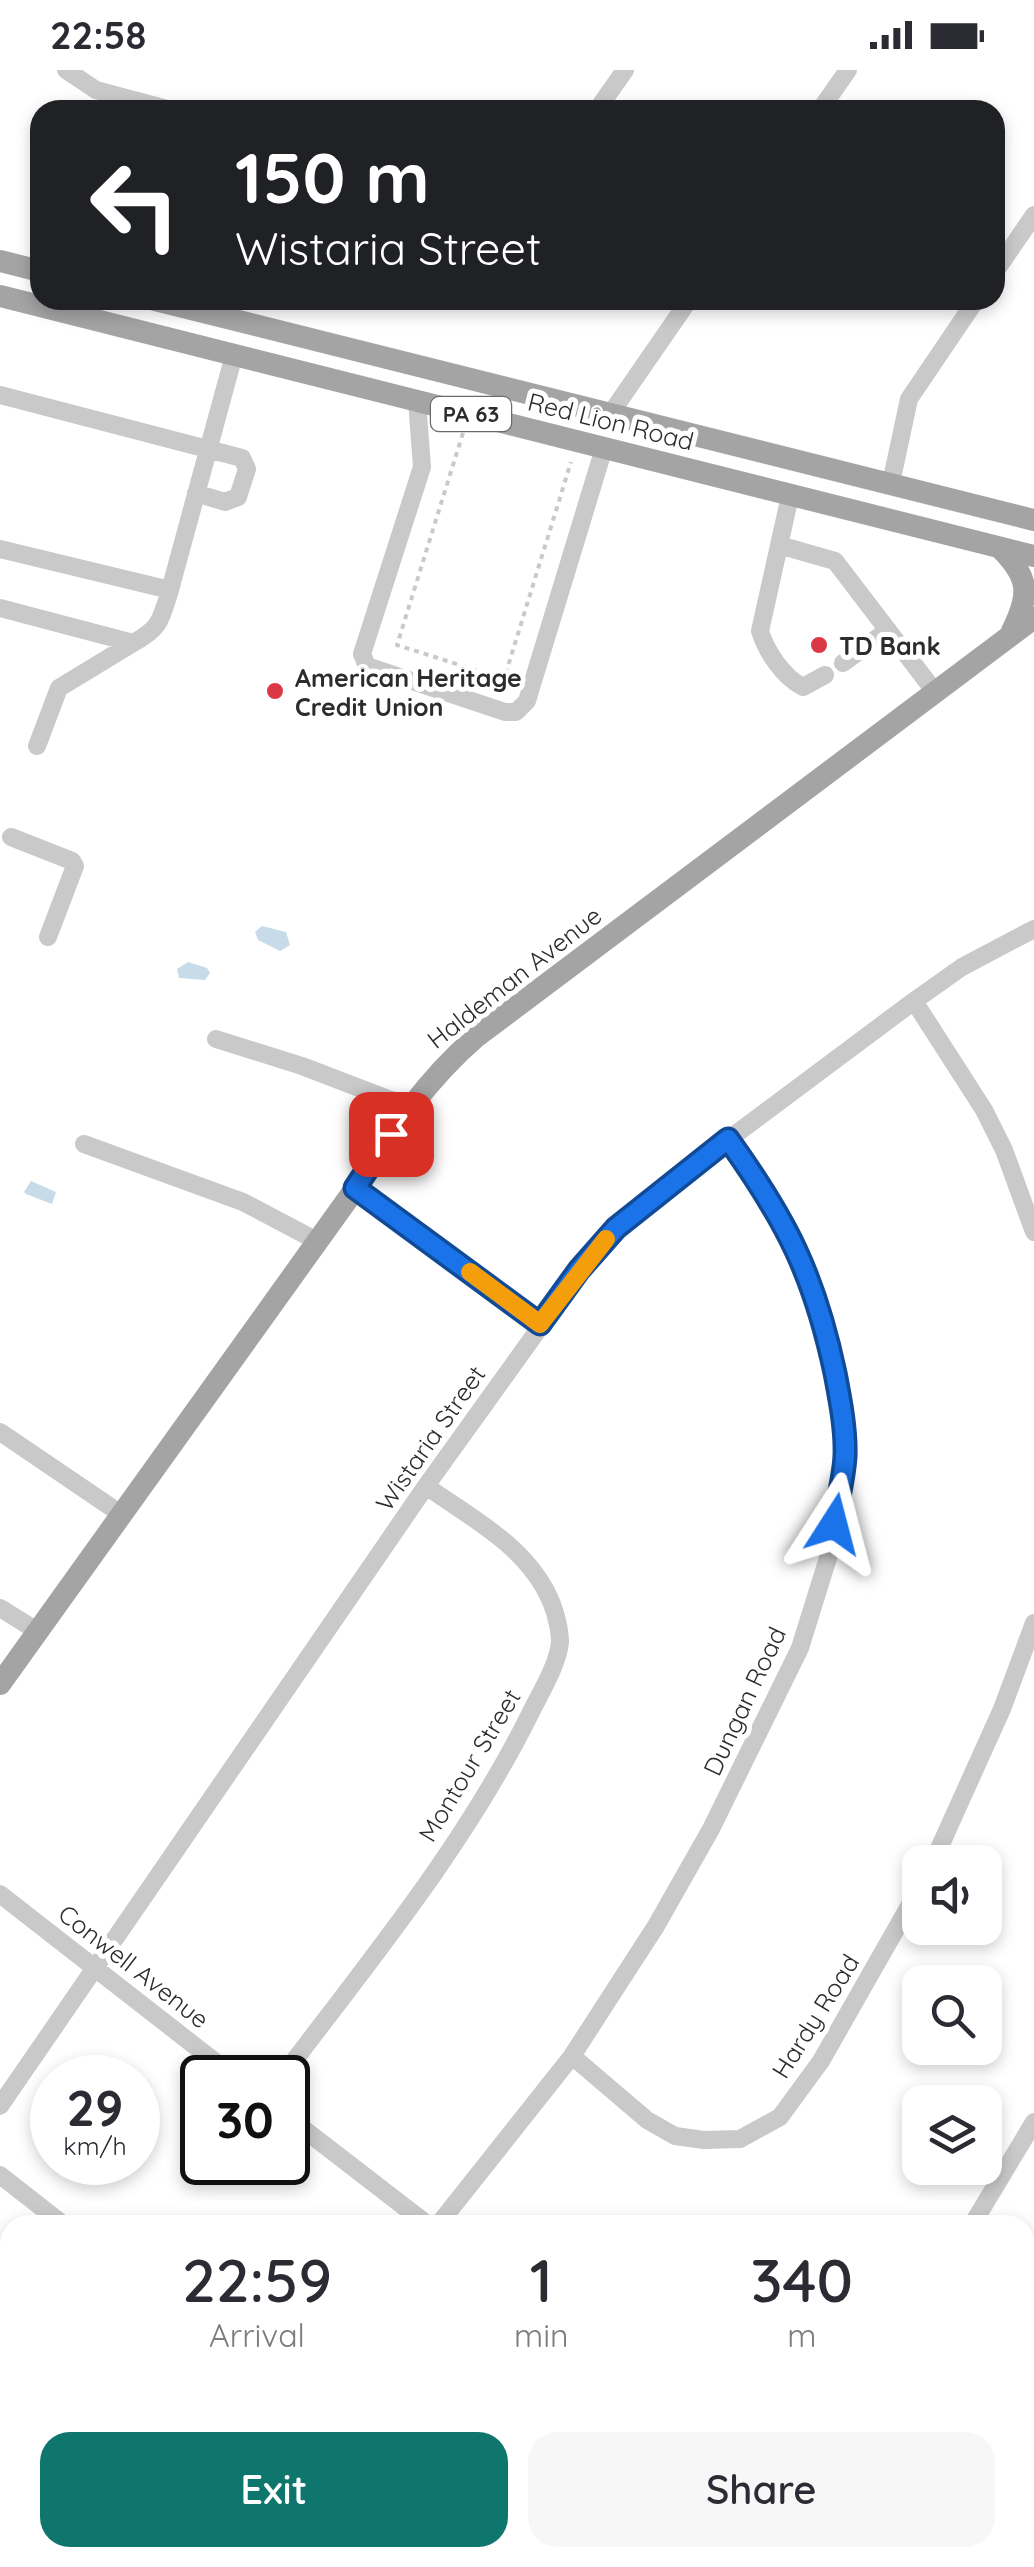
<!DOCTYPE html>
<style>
body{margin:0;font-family:Quicksand,sans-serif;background:#f7f7f7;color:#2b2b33;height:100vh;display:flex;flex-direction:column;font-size:38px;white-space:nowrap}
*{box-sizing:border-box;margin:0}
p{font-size:32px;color:#7c7c81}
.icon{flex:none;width:55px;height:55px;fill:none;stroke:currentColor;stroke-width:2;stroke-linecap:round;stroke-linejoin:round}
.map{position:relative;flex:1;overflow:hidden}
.panel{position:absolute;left:0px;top:2145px;width:1035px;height:352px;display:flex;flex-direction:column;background:#fff;border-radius:30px 30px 0 0;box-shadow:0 5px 15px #0003}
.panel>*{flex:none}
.banner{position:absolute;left:30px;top:30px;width:975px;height:210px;border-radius:30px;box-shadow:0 5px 15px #0003;background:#202124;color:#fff;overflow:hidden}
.controls{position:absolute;left:902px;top:1775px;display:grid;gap:20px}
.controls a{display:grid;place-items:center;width:100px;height:100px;border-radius:20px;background:#fff;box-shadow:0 5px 15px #0003;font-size:50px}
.speed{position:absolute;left:30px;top:1985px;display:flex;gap:20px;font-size:50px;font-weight:700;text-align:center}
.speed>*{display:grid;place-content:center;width:130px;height:130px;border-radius:50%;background:#fff;box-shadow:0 5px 15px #0003;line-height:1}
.speed small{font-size:25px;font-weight:400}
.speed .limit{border:5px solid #111;border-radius:15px;background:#fff;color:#111}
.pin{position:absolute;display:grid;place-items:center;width:85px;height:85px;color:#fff;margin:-42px;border-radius:20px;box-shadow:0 5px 15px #0006}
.me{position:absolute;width:110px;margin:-55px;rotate:9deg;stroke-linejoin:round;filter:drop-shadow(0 0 8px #0008)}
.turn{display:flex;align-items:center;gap:35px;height:210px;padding:0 40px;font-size:45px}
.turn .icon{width:130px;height:130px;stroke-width:2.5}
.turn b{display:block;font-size:70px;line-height:85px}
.eta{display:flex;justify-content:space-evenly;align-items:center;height:170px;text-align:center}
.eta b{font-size:60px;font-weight:600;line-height:70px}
.button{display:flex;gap:20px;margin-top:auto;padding:20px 40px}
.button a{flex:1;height:115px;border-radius:30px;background:#0f766e;color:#fff;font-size:40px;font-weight:600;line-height:115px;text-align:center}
.button a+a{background:#f7f7f7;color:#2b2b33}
.status{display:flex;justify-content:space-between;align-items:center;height:70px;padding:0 50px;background:#fff;direction:ltr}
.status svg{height:28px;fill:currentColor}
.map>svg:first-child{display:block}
</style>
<div class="status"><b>22:58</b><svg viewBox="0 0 49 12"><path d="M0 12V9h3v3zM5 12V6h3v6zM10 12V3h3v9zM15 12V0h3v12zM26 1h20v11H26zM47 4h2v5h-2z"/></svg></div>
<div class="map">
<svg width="1034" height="2497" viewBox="0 0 1034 2497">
<rect width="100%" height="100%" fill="#fff"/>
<path fill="#c7dbe8" d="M262,856L286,862L290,875L280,881L258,870L255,862Z
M188,892L207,898L210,903L205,910L179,908L177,899Z
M31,1111L56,1122L52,1134L26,1124L24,1122Z"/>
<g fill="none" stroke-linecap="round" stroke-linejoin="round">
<path stroke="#c9c9c9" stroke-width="4" stroke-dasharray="5 5" stroke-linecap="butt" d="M463,363L397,575L504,609L571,392"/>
<path stroke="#c9c9c9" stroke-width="18" d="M66,0L96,20L171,40
M597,40L625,0
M820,40L848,0
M995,202L1034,145
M0,325L242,388L247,399L238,427L225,432L196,423
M417,331L422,397L362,584L367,596L505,642H516L527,631L604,378
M611,343L689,230
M891,413L909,329L976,230
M790,426L760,561C766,581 783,607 803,617L825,605
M779,475L835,491L935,622
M0,479L170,520L234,285
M0,538L133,573C161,558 161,549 170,520
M843,593L888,560
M37,676L59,618L133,573
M11,767L72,791L75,796L48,867
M914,931L984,1040L1004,1080L1034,1162
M216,969L302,996L409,1037
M84,1074L243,1132L317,1171
M355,1119L540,1254
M0,1362L121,1444
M0,1538L37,1561
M933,1792L1002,1639L1034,1553
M0,1824L236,2008
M572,1986L647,2050L675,2066L704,2070L740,2069L780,2047L821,1991L920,1817
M281,2008C370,1890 466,1774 531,1642C541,1622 558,1594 560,1572C560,1561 556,1544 552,1534C530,1478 474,1450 426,1416
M0,2036L426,1416L597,1178L654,1125L914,931L962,897L1034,859
M288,2047L428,2155
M0,2105L64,2155
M438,2155L572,1986L656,1856L711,1759L800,1578L828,1488L845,1386L839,1322L828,1269L796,1176L779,1143L728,1069
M972,2155L1034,2052
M1025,2346L1034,2353
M0,2365L10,2374
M1025,2438L1034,2425
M152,2488L164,2497
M491,2488L503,2497
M850,2488L862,2497
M981,2497L988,2488"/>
<path stroke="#a4a4a4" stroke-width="22" d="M0,191L40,201
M0,226L1034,486
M155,230L1034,450
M1001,479C1030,508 1030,525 1012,561
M0,1614L355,1119C392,1062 424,1012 476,967L1034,548"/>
</g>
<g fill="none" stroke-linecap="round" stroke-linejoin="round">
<g stroke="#114b97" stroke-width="25">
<path id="route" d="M391,1064L355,1118L540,1254L579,1200L616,1158L728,1069C786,1150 814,1204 835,1303C840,1329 846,1359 845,1386C844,1408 837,1432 834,1454"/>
</g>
<use href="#route" stroke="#1a73e8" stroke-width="18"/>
<path stroke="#f59e0b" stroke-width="18" d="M470,1202L540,1254L606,1169"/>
</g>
<g fill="#da3844" stroke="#fff" stroke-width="4">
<circle cx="819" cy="575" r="10"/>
<circle cx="275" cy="621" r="10"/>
</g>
<g text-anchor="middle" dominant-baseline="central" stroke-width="10" stroke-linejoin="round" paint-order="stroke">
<rect fill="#fff" stroke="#6b6b6b" stroke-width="2.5" x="431" y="327" width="80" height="34" rx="8"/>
<g font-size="22" font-weight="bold" fill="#2c2c2c">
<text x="471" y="344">PA 63</text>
</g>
<g font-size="25" fill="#2c2c2c" stroke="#fff">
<text transform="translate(611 351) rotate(14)">Red Lion Road</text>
<text transform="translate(514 907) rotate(-38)">Haldeman Avenue</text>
<text transform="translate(430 1368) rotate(-55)">Wistaria Street</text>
<text transform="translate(744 1631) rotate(-65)">Dungan Road</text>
<text transform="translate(469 1695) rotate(-59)">Montour Street</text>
<text transform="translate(134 1896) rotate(38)">Conwell Avenue</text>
<text transform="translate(815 1946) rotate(-58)">Hardy Road</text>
</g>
<g font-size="25" font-weight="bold" fill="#2c2c2c" stroke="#fff" text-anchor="start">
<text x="839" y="575">TD Bank</text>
<text x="295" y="607">American Heritage<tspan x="295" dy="29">Credit Union</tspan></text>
</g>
</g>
</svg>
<div class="controls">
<a><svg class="icon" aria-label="sound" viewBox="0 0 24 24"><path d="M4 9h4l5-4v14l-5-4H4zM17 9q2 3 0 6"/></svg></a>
<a><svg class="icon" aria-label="search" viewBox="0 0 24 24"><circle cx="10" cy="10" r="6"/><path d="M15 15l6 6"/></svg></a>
<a><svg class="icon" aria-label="layers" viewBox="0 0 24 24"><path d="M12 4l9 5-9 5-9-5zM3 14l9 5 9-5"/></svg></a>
</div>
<div class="speed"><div>29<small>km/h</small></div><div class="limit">30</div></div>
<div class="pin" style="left:391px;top:1064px;background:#d93025"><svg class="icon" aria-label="arrive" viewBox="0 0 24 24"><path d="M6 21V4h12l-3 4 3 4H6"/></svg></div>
<svg class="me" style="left:834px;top:1454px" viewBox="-20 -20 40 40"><path d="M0-17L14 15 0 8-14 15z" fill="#1a73e8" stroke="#fff" stroke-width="4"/></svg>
<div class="banner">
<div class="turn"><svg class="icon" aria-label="left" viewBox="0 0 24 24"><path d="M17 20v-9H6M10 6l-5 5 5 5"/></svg><div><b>150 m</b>Wistaria Street</div></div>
</div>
<section class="panel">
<div class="eta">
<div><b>22:59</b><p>Arrival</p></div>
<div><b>1</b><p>min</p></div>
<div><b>340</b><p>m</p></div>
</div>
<div class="button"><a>Exit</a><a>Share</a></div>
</section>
</div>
